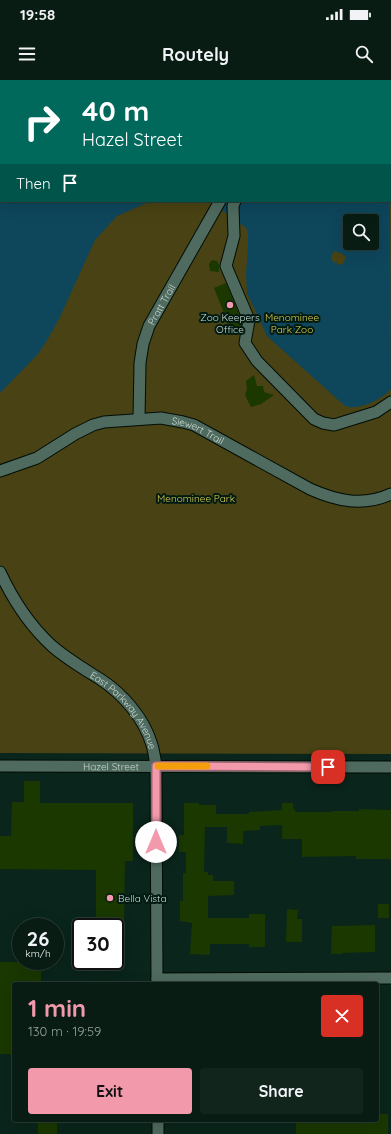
<!DOCTYPE html>
<meta charset="utf-8">
<style>
body{margin:0;font-family:Quicksand,sans-serif;background:#11251d;color:#f1f3f6;height:100vh;display:flex;flex-direction:column;font-size:15px;white-space:nowrap}
*{box-sizing:border-box;margin:0}
p{font-size:13px;color:#98a1a0}
.icon{flex:none;width:22px;height:22px;fill:none;stroke:currentColor;stroke-width:2;stroke-linecap:round;stroke-linejoin:round}
.map{position:relative;flex:1;overflow:hidden}
.sheet{position:absolute;left:12px;top:902px;width:367px;height:140px;display:flex;flex-direction:column;background:#081c14;border-radius:4px;box-shadow:0 4px 16px #0002,0 0 0 1px #293a34}
.sheet>*{flex:none}
.top-card{position:absolute;left:0px;top:0px;width:391px;height:122px;box-shadow:0 4px 16px #0002,0 0 0 1px #293a34;background:#00695c;color:#fff;overflow:hidden}
.buttons{position:absolute;left:343px;top:134px;display:grid;gap:8px}
.buttons a{display:grid;place-items:center;width:36px;height:36px;border-radius:4px;background:#081c14;box-shadow:0 4px 16px #0002,0 0 0 1px #293a34;font-size:20px}
.speed{position:absolute;left:12px;top:838px;display:flex;gap:8px;font-size:20px;font-weight:700;text-align:center}
.speed>*{display:grid;place-content:center;width:52px;height:52px;border-radius:50%;background:#081c14;box-shadow:0 4px 16px #0002,0 0 0 1px #293a34;line-height:1}
.speed small{font-size:10px;font-weight:400}
.speed .limit{border:2px solid #111;border-radius:6px;background:#fff;color:#111}
.pin{position:absolute;display:grid;place-items:center;width:34px;height:34px;color:#fff;margin:-17px;border-radius:8px;box-shadow:0 2px 6px #0006}
.me{position:absolute;width:44px;margin:-22px;rotate:0deg;stroke-linejoin:round;filter:drop-shadow(0 0 3px #0008)}
.turn{display:flex;align-items:center;gap:14px;height:84px;padding:0 16px;font-size:18px}
.turn .icon{width:52px;height:52px;stroke-width:2.5}
.turn b{display:block;font-size:28px;line-height:34px}
.then{display:flex;align-items:center;height:38px;padding:0 16px;background:#0003;gap:8px;font-size:15px}
.round{display:grid;place-items:center;flex:none;width:42px;height:42px;border-radius:4px;background:#11251d}
.headline{display:flex;align-items:center;justify-content:space-between;height:68px;padding:0 16px}
h1{font-size:24px;font-weight:800;line-height:30px;color:#f29aac}
.button{display:flex;gap:8px;margin-top:auto;padding:8px 16px}
.button a{flex:1;height:46px;border-radius:4px;background:#f29aac;color:#111;font-size:16px;font-weight:800;line-height:46px;text-align:center}
.button a+a{background:#11251d;color:#f1f3f6}
.status{display:flex;justify-content:space-between;align-items:center;height:28px;padding:0 20px;background:#081c14;direction:ltr}
.status svg{height:11px;fill:currentColor}
header{display:flex;justify-content:space-between;align-items:center;height:52px;padding:0 16px;background:#081c14;font-size:18px;font-weight:800}
.map>svg:first-child{display:block}
</style>
<div class="status"><b>19:58</b><svg viewBox="0 0 49 12"><path d="M0 12V9h3v3zM5 12V6h3v6zM10 12V3h3v9zM15 12V0h3v12zM26 1h20v11H26zM47 4h2v5h-2z"/></svg></div>
<header><svg class="icon" aria-label="menu" viewBox="0 0 24 24"><path d="M4 6h16M4 12h16M4 18h16"/></svg>Routely<svg class="icon" aria-label="search" viewBox="0 0 24 24"><circle cx="10" cy="10" r="6"/><path d="M15 15l6 6"/></svg></header>
<div class="map">
<svg width="391" height="1054" viewBox="0 0 391 1054">
<rect width="100%" height="100%" fill="#0a251b"/>
<path fill="#484214" fill-rule="evenodd" d="M0,0H391V674L0,673ZM1,1H390V121H1ZM350,141H372V163H350Z"/>
<path fill="#0e465c" fill-rule="evenodd" d="M0,0L43,1H1V121H151L117,136L95,160L59,239L46,262L38,274L0,313Z
M390,118L391,309C381,320 359,331 345,326L267,256L247,213L246,193L248,166V153L246,148L210,121H390ZM350,141H372V163H350ZM334,171L343,174L346,178L343,184L338,185L337,183L333,182L331,177Z"/>
<g fill="none" stroke-linecap="round" stroke-linejoin="round">
<path stroke="#0e465c" stroke-width="4" d="M321,1V0"/>
</g>
<path fill="#1a3800" d="M212,180L217,181L219,185V192L210,191L209,184Z
M226,203L242,241L241,248L234,250L233,247L230,248L214,208Z
M254,295L257,306H263L264,312L274,315L261,324L251,327L245,315L247,309L246,301Z
M24,701H40V723H133V781H125L124,847H96V790L0,789V756H11L12,722H24Z
M184,723H199V725H216V734H249V732L282,730V723H293V729H295V732H333V731H359V729L391,730V779H356V776L302,777V759H282V745L260,746V750L243,751V764L227,763V747H205L204,792H208V795H213V801H234V815L208,816V838H249V834H265V867H249V864H210V875L190,874L192,843L180,841V821H183V793H186V772H179V755H184Z
M378,824H389V838H378Z
M287,829L298,830L297,839H302V862H286Z
M375,845V872L342,873V874H331L332,846Z
M0,882H41V904H14V974H0Z
M377,1034H388V1054H296V1040H377Z
M38,1042H57V1054H38Z"/>
<g fill="none" stroke-linecap="round" stroke-linejoin="round">
<g stroke="#000d06" stroke-width="13">
<path id="pedestrian" d="M351,1V0
M390,56L391,54
M390,91L391,92
M235,121L233,126L234,156L226,186L249,240L245,263L257,281L314,339L323,343L334,345L376,332L391,322"/>
</g>
<g stroke="#000d06" stroke-width="13">
<g id="minor">
<path d="M256,0V1"/>
<path id="s1" d="M139,339L140,283L143,264L149,246L220,121"/>
<path id="s2" d="M0,391L37,378L75,354L93,345L104,342L161,338L183,342L194,345L310,409C337,421 363,427 391,414"/>
<path id="s3" d="M0,492C13,520 29,545 52,566C67,579 84,589 100,599C123,614 144,638 152,665C154,672 155,679 156,686L157,904"/>
<path id="s4" d="M0,686L391,687"/>
<path d="M157,899L391,898"/>
<path d="M158,1040V1054"/>
</g>
</g>
<use href="#pedestrian" stroke="#4f6a5e" stroke-width="11"/>
<use href="#minor" stroke="#4f6a5e" stroke-width="11"/>
</g>
<g fill="none" stroke-linecap="round" stroke-linejoin="round">
<g stroke="#9d6470" stroke-width="10">
<path id="route" d="M156,762V686L328,687"/>
</g>
<use href="#route" stroke="#f29aac" stroke-width="7"/>
<path stroke="#f59e0b" stroke-width="7" d="M158,686H207"/>
</g>
<g fill="#f29aac" stroke="#021b12" stroke-width="1.5">
<circle cx="230" cy="225" r="4"/>
<circle cx="110" cy="818" r="4"/>
</g>
<g text-anchor="middle" dominant-baseline="central" stroke-width="4" stroke-linejoin="round" paint-order="stroke">
<g font-size="10" fill="#cad9d2" stroke="#021b12">
<text stroke="none"><textPath href="#s1" startOffset="119">Pratt Trail</textPath></text>
<text stroke="none"><textPath href="#s2" startOffset="212">Siewert Trail</textPath></text>
<text stroke="none"><textPath href="#s3" startOffset="189">East Parkway Avenue</textPath></text>
<text stroke="none"><textPath href="#s4" startOffset="111">Hazel Street</textPath></text>
</g>
<g font-size="10" fill="#cad9d2" stroke="#021b12">
<text x="230" y="237">Zoo Keepers<tspan x="230" dy="12">Office</tspan></text>
<text x="118" y="818" text-anchor="start">Bella Vista</text>
</g>
<g font-size="10" fill="#dbcc53" stroke="#021b12">
<text x="292" y="237">Menominee<tspan x="292" dy="12">Park Zoo</tspan></text>
<text x="196" y="418">Menominee Park</text>
</g>
</g>
</svg>
<div class="buttons">
<a><svg class="icon" aria-label="search" viewBox="0 0 24 24"><circle cx="10" cy="10" r="6"/><path d="M15 15l6 6"/></svg></a>
</div>
<div class="speed"><div>26<small>km/h</small></div><div class="limit">30</div></div>
<div class="pin" style="left:328px;top:687px;background:#d93025"><svg class="icon" aria-label="arrive" viewBox="0 0 24 24"><path d="M6 21V4h12l-3 4 3 4H6"/></svg></div>
<svg class="me" style="left:156px;top:762px" viewBox="-20 -20 40 40"><circle r="19" fill="#fff"/><path d="M0-13L10 11 0 6-10 11z" fill="#f29aac"/></svg>
<div class="top-card">
<div class="turn"><svg class="icon" aria-label="right" viewBox="0 0 24 24"><path d="M7 20v-9h11M14 6l5 5-5 5"/></svg><div><b>40 m</b>Hazel Street</div></div>
<div class="then">Then<svg class="icon" aria-label="arrive" viewBox="0 0 24 24"><path d="M6 21V4h12l-3 4 3 4H6"/></svg></div>
</div>
<section class="sheet">
<div class="headline"><div><h1>1 min</h1><p>130 m · 19:59</p></div><a class="round" style="background:#d93025;color:#fff"><svg class="icon" aria-label="close" viewBox="0 0 24 24"><path d="M6 6l12 12M18 6L6 18"/></svg></a></div>
<div class="button"><a>Exit</a><a>Share</a></div>
</section>
</div>
